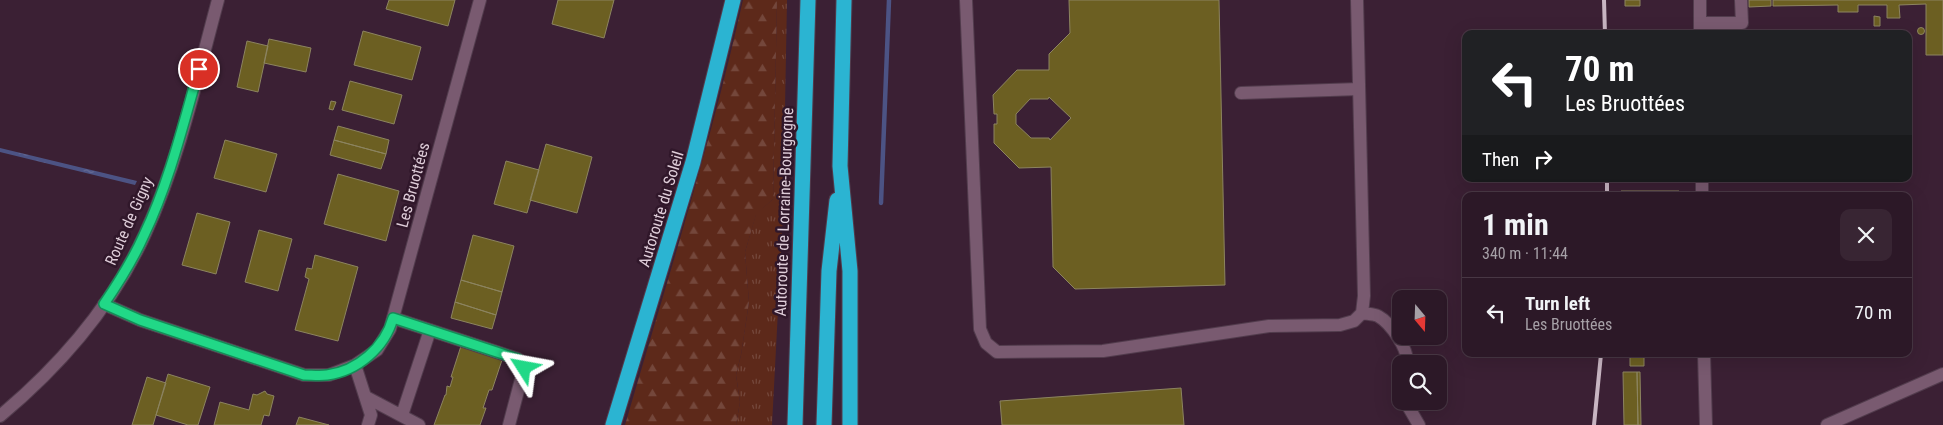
<!DOCTYPE html>
<meta charset="utf-8">
<style>
body{margin:0;font-family:"Roboto Condensed",sans-serif;background:#382533;color:#f1f3f6;height:100vh;display:flex;flex-direction:column;font-size:19px;white-space:nowrap}
*{box-sizing:border-box;margin:0}
p{font-size:16px;color:#a6a0a7}
.icon{flex:none;width:28px;height:28px;fill:none;stroke:currentColor;stroke-width:2;stroke-linecap:round;stroke-linejoin:round}
.map{position:relative;flex:1;overflow:hidden}
.panel{position:absolute;left:1462px;top:192px;width:450px;height:165px;display:flex;flex-direction:column;background:#2c1827;border-radius:10px;box-shadow:0 5px 20px #0002,0 0 0 1px #483744}
.panel>*{flex:none}
.top-card{position:absolute;left:1462px;top:30px;width:450px;height:152px;border-radius:10px;box-shadow:0 5px 20px #0002,0 0 0 1px #483744;background:#202124;color:#fff;overflow:hidden}
.needle{width:32px;rotate:161deg}
.controls{position:absolute;left:1392px;top:290px;display:grid;gap:10px}
.controls a{display:grid;place-items:center;width:55px;height:55px;border-radius:10px;background:#2c1827;box-shadow:0 5px 20px #0002,0 0 0 1px #483744;font-size:25px}
.pin{position:absolute;display:grid;place-items:center;width:42px;height:42px;color:#fff;margin:-21px;border:2px solid #fff;border-radius:50%;box-shadow:0 1px 5px #0007}
.me{position:absolute;width:55px;margin:-28px;rotate:304deg;stroke-linejoin:round;filter:drop-shadow(0 0 4px #0008)}
.turn{display:flex;align-items:center;gap:18px;height:105px;padding:0 20px;font-size:22px}
.turn .icon{width:65px;height:65px;stroke-width:2.5}
.turn b{display:block;font-size:35px;line-height:42px}
.then{display:flex;align-items:center;height:48px;padding:0 20px;background:#0003;gap:10px;font-size:19px}
.round{display:grid;place-items:center;flex:none;width:52px;height:52px;border-radius:10px;background:#382533}
.overview{display:flex;align-items:center;justify-content:space-between;height:85px;padding:0 20px}
h1{font-size:30px;font-weight:700;line-height:38px}
ul{padding:0;list-style:none}
li{display:flex;align-items:center;gap:15px;height:70px;padding:0 20px;border-top:1px solid #483744}
li div{flex:1}
li b{display:block;font-size:19px}
li em{font-style:normal}
.map>svg:first-child{display:block}
</style>
<div class="map">
<svg width="1943" height="425" viewBox="0 0 1943 425">
<defs>
<pattern id="grass-tufts" width="24" height="20" patternUnits="userSpaceOnUse" patternTransform="scale(1.25)"><rect width="24" height="20" fill="#5d291a"/><path d="M3 7l-1-3M5 7V3M7 7l1-3M15 17l-1-3M17 17v-4M19 17l1-3" fill="none" stroke="#74473b"/></pattern>
<pattern id="forest-firs" width="22" height="20" patternUnits="userSpaceOnUse" patternTransform="scale(1.25)"><rect width="22" height="20" fill="#5d291a"/><path d="M5 1l3.5 6h-7zM16 11l3.5 6h-7z" fill="#74473b"/></pattern>
<pattern id="water-ripples" width="26" height="14" patternUnits="userSpaceOnUse" patternTransform="scale(1.25)"><rect width="26" height="14" fill="#4c5384"/><path d="M2 4q2-2 4 0t4 0M15 11q2-2 4 0t4 0" fill="none" stroke="#656b95"/></pattern>
</defs>
<rect width="100%" height="100%" fill="#3b2034"/>
<path fill="url(#grass-tufts)" d="M777,0H787L783,214L772,425H736L740,402L736,375L741,355L749,302L745,252L756,214L773,199Z"/>
<path fill="url(#forest-firs)" d="M743,0H777L773,199L756,215L745,252L749,302L741,355L736,375L740,402L736,425H625C666,284 711,144 743,0Z"/>
<path fill="url(#water-ripples)" d="M0,148L137,181L135,185L0,152Z"/>
<g fill="none" stroke-linecap="round" stroke-linejoin="round">
<path stroke="#4c5384" stroke-width="4.5" d="M881,203L889,0"/>
</g>
<path fill="#6c5f22" stroke="#8c8460" fill-rule="evenodd" d="M389,0H455L448,26L386,9Z
M558,0H614L604,38L552,24Z
M1069,0H1219L1225,285L1075,289L1053,267L1051,167L1019,168L994,143V124H997V114H994L993,95L1017,70H1049V54L1070,33ZM1049,97L1071,118L1050,140L1049,138H1031L1016,124V114L1030,99H1048Z
M1625,0H1640V6H1625Z
M1749,0H1771V6L1749,7Z
M1773,0H1943V55H1926V4L1899,5L1900,18H1887V5H1858V12H1838V5L1773,6Z
M1874,16L1880,17V26H1874Z
M1917.5 31a3.5 3.5 0 1 1 7 0a3.5 3.5 0 1 1-7 0Z
M363,31L421,47L412,80L354,65Z
M269,39L311,48L306,72L264,63Z
M247,41L268,46L258,92L237,87Z
M350,81L402,95L394,124L342,110Z
M331,101L336,102L333,110L329,109Z
M338,126L389,140L386,154L334,140Z
M225,140L277,154L266,192L214,178Z
M334,140L386,154L381,169L330,155Z
M546,144L592,157L577,213L530,200Z
M506,161L539,170L527,213L494,204Z
M338,174L399,191L386,241L324,224Z
M1621,191H1679V196H1621Z
M197,213L230,222L216,274L182,265Z
M259,230L292,239L278,291L245,282Z
M473,235L514,246L502,292L461,280Z
M315,255L358,267L338,341L295,330L309,279L305,277L307,268L312,269Z
M461,280L502,292L496,315L455,302Z
M455,302L496,315L492,329L451,318Z
M461,346L502,360L492,390H489L483,408H486L480,425H434L445,395H446L447,386L450,387L453,377H451Z
M1627,354H1644V366H1630V354Z
M1623,372H1637L1638,425H1624Z
M1637,372H1640L1641,425H1638Z
M168,374L210,387L198,425H188L156,415Z
M147,377L166,383L156,415L153,425H132Z
M1181,388L1184,425H1002L1000,401Z
M265,391L267,394L274,396L269,416L264,415L261,425H214L220,402L249,410L253,394L257,395Z
M299,417L329,425H296Z"/>
<g fill="none" stroke-linecap="round" stroke-linejoin="round">
<g stroke="#523c4d" stroke-width="14">
<path id="minor" d="M966,0L980,329L986,343L997,352L1103,351L1269,326L1340,325L1354,321L1362,313L1364,296L1357,0
M1700,0V34
M1700,23H1742L1741,0
M1241,93L1359,89
M1702,179V196
M104,304L140,320L304,375H329L355,365L377,350L390,329L480,0
M1362,313C1367,314 1374,314 1378,316C1391,323 1409,350 1407,364
M393,318L518,359L524,368L509,425
M1704,354L1706,425
M355,365L371,415L368,425
M1401,389L1400,395L1401,397
M366,397L419,425
M1405,401L1419,425
M402,415L430,330
M0,416C60,366 112,306 145,234C179,160 197,78 218,0
M1827,425L1943,374"/>
</g>
<g stroke="#523c4d" stroke-width="17">
<path id="highway" d="M844,0L840,166L850,271V425
M613,425L693,162L733,0
M795,425L808,0
M824,425L829,271L837,200"/>
</g>
<use href="#minor" stroke="#795a70" stroke-width="12"/>
<use href="#highway" stroke="#2bb4d2" stroke-width="15"/>
<path stroke="#c8b5c2" stroke-width="4" d="M1604,0L1605,34
M1607,179V196
M1594,425L1601,354"/>
</g>
<g fill="none" stroke-linecap="round" stroke-linejoin="round">
<g stroke="#158c58" stroke-width="12">
<path id="route" d="M199,69C183,125 169,183 144,235C133,260 119,282 104,304L140,320L304,375C311,375 320,376 327,375C358,371 385,347 393,318L518,359L524,368"/>
</g>
<use href="#route" stroke="#21d887" stroke-width="9"/>
</g>
<g text-anchor="middle" dominant-baseline="central" stroke-width="5" stroke-linejoin="round" paint-order="stroke">
<g font-size="16" fill="#dfcdd9" stroke="#30172a">
<text transform="translate(413 185) rotate(-75)">Les Bruottées</text>
<text transform="translate(661 209) rotate(-73)">Autoroute du Soleil</text>
<text transform="translate(784 212) rotate(-88)">Autoroute de Lorraine-Bourgogne</text>
<text transform="translate(129 221) rotate(-66)">Route de Gigny</text>
</g>
</g>
</svg>
<div class="controls">
<a><svg class="needle" viewBox="-14 -14 28 28"><path d="M0-13l5 13h-10z" fill="#e53935"/><path d="M0 13l5-13h-10z" fill="#a6a0a7"/></svg></a>
<a><svg class="icon" aria-label="search" viewBox="0 0 24 24"><circle cx="10" cy="10" r="6"/><path d="M15 15l6 6"/></svg></a>
</div>
<div class="pin" style="left:199px;top:69px;background:#d93025"><svg class="icon" aria-label="arrive" viewBox="0 0 24 24"><path d="M6 21V4h12l-3 4 3 4H6"/></svg></div>
<svg class="me" style="left:524px;top:368px" viewBox="-20 -20 40 40"><path d="M0-17L14 15 0 8-14 15z" fill="#21d887" stroke="#fff" stroke-width="4"/></svg>
<div class="top-card">
<div class="turn"><svg class="icon" aria-label="left" viewBox="0 0 24 24"><path d="M17 20v-9H6M10 6l-5 5 5 5"/></svg><div><b>70 m</b>Les Bruottées</div></div>
<div class="then">Then<svg class="icon" aria-label="right" viewBox="0 0 24 24"><path d="M7 20v-9h11M14 6l5 5-5 5"/></svg></div>
</div>
<section class="panel">
<div class="overview"><div><h1>1 min</h1><p>340 m · 11:44</p></div><a class="round"><svg class="icon" aria-label="close" viewBox="0 0 24 24"><path d="M6 6l12 12M18 6L6 18"/></svg></a></div>
<ul>
<li><svg class="icon" aria-label="left" viewBox="0 0 24 24"><path d="M17 20v-9H6M10 6l-5 5 5 5"/></svg><div><b>Turn left</b><p>Les Bruottées</p></div><em>70 m</em></li>
</ul>
</section>
</div>
